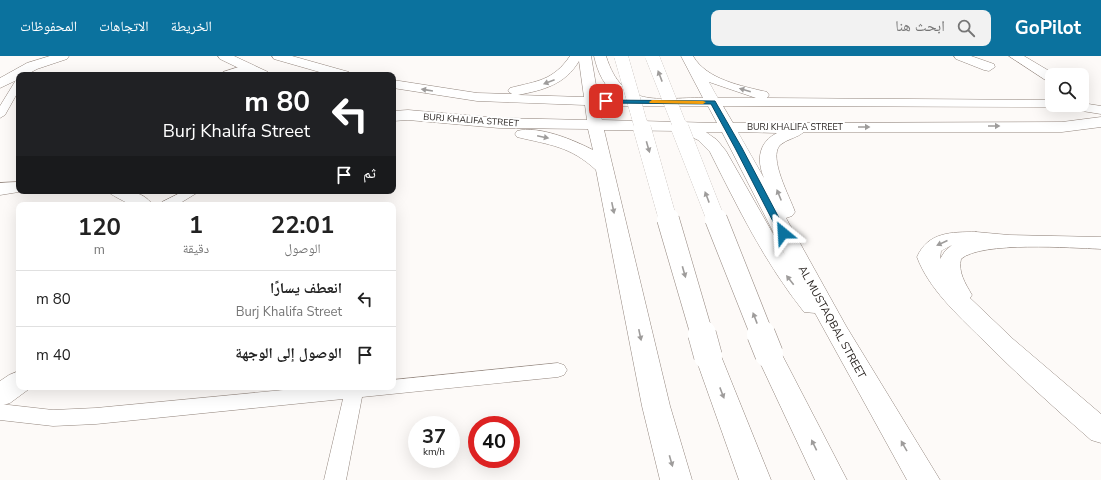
<!DOCTYPE html>
<html lang="ar">
<meta charset="utf-8">
<style>
body{margin:0;font-family:"Nunito Sans","Noto Naskh Arabic",sans-serif;background:#f2f2f2;color:#222;direction:rtl;height:100vh;display:flex;flex-direction:column;font-size:15px;white-space:nowrap}
*{box-sizing:border-box;margin:0}
p{font-size:13px;color:#767676}
.icon{flex:none;width:22px;height:22px;fill:none;stroke:currentColor;stroke-width:2;stroke-linecap:round;stroke-linejoin:round}
.map{position:relative;flex:1;overflow:hidden;direction:ltr}
.side{position:absolute;left:16px;top:146px;width:380px;height:188px;display:flex;flex-direction:column;background:#fff;border-radius:8px;box-shadow:0 4px 16px #0002;direction:rtl}
.side>*{flex:none}
.guide{position:absolute;left:16px;top:16px;width:380px;height:122px;border-radius:8px;box-shadow:0 4px 16px #0002;direction:rtl;background:#202124;color:#fff;overflow:hidden}
.buttons{position:absolute;left:1045px;top:12px;display:grid;gap:8px}
.buttons a{display:grid;place-items:center;width:44px;height:44px;border-radius:8px;background:#fff;box-shadow:0 4px 16px #0002;font-size:20px}
.speed{position:absolute;left:408px;top:360px;display:flex;gap:8px;font-size:20px;font-weight:700;text-align:center}
.speed>*{display:grid;place-content:center;width:52px;height:52px;border-radius:50%;background:#fff;box-shadow:0 4px 16px #0002;line-height:1}
.speed small{font-size:10px;font-weight:400}
.speed .limit{border:6px solid #d22;background:#fff;color:#111}
.pin{position:absolute;display:grid;place-items:center;width:34px;height:34px;color:#fff;margin:-17px;border-radius:8px;box-shadow:0 2px 6px #0006}
.me{position:absolute;width:44px;margin:-22px;rotate:333deg;stroke-linejoin:round;filter:drop-shadow(0 0 3px #0008)}
.turn{display:flex;align-items:center;gap:14px;height:84px;padding:0 20px;font-size:18px}
.turn .icon{width:52px;height:52px;stroke-width:2.5}
.turn b{display:block;font-size:28px;line-height:34px}
.then{display:flex;align-items:center;height:38px;padding:0 20px;background:#0003;gap:8px;font-size:15px}
.eta{display:flex;justify-content:space-evenly;align-items:center;height:68px;text-align:center}
.eta b{font-size:24px;font-weight:700;line-height:28px}
ul{padding:0;list-style:none}
li{display:flex;align-items:center;gap:12px;height:56px;padding:0 20px;border-top:1px solid #e0e0e0}
li div{flex:1}
li b{display:block;font-size:15px}
li em{font-style:normal}
header{display:flex;align-items:center;gap:24px;box-sizing:border-box;height:56px;padding:0 20px;background:#0b729e;color:#fff}
header strong{font-size:19px}
nav{display:flex;gap:22px;margin-inline-start:auto;font-size:14px}
.search{width:280px;height:36px;background:#f2f2f2;display:flex;align-items:center;gap:10px;box-sizing:border-box;padding:0 14px;border-radius:8px;color:#767676;font-size:15px}
.map>svg:first-child{display:block}
</style>
<header>
<strong>GoPilot</strong>
<div class="search"><svg class="icon" aria-label="search" viewBox="0 0 24 24"><circle cx="10" cy="10" r="6"/><path d="M15 15l6 6"/></svg>ابحث هنا</div>
<nav><a>الخريطة</a><a>الاتجاهات</a><a>المحفوظات</a></nav>
</header>
<div class="map">
<svg width="1101" height="424" viewBox="0 0 1101 424">
<rect width="100%" height="100%" fill="#fdfaf8"/>
<g fill="none" stroke-linecap="round" stroke-linejoin="round">
<g stroke="#93867e" stroke-width="1">
<path id="service" d="M19,23V34L5,59L0,62V50L16,24Z
M184,135H200L177,149H160L162,146Z
M558,307L564,309L567,314L564,319L558,321L362,341L346,424H324L343,343L96,368L53,370L0,364V348L53,354L96,352L315,331H393V324Z"/>
</g>
<g stroke="#93867e" stroke-width="1">
<path id="minor" d="M50,0H69L67,3L37,13L26,19H19V23L0,32V22L27,7Z
M954,0H971L994,8L995,11L989,15L984,14L956,3Z
M248,8L253,9L254,12C248,21 232,19 221,19L223,16Z
M19,126V135H25L0,139V127Z
M107,135C125,135 141,133 153,149C146,149 139,150 132,149C129,148 109,138 107,135Z
M976,176L1009,179L1101,181V193C1072,192 981,185 961,203C958,216 965,227 972,239L970,242L1013,283L1101,358V387L1091,384C1053,351 1016,317 981,282C957,258 929,233 917,201C928,176 951,176 976,176ZM952,189L945,195L940,203L941,195Z
M19,315V331H30L29,333L10,347L0,350V325L9,319Z"/>
</g>
<g stroke="#93867e" stroke-width="1">
<path id="tertiary" d="M218,0H234L268,16L270,19H253L220,3Z
M272,0H292L349,16L351,19H330L274,3Z
M570,0H591L598,41H619C604,31 598,17 594,0H606C623,54 657,41 703,42L681,0H693C707,24 742,30 767,36L769,39L767,42L1052,44V49H1082V47L1101,50V58L1057,51L723,50L733,67L1062,66L1101,61V71L1062,76H804C797,82 787,83 780,89C768,102 790,141 795,156L792,160L786,162L846,270L940,424H907L815,257L804,256C765,207 738,152 710,96L698,84L679,75L604,74L670,350L692,424H660L642,350L596,114C570,90 550,89 517,81L515,78L517,75C538,69 574,84 593,94L588,73L499,72L408,64L393,65V55L408,54L499,62L587,64L585,49L477,45L393,32V24L477,37L512,38L508,35L510,32C537,25 553,25 570,0ZM579,5L584,41L518,39C543,34 565,29 579,5ZM709,26L756,42H718ZM599,50H708L717,67L602,64ZM706,76H722L785,199L726,95L717,84ZM738,76L777,77C759,86 756,103 764,122Z
M1009,0H1024L1056,19H1052V26L1047,25Z"/>
</g>
<g stroke="#93867e" stroke-width="1">
<path id="secondary" d="M769,288L778,291L847,424H815L756,298L760,291Z
M708,290L717,293L721,300L771,424H739L695,300L699,293Z"/>
</g>
<use href="#service" fill="#fff" fill-rule="evenodd"/>
<use href="#minor" fill="#fff" fill-rule="evenodd"/>
<use href="#tertiary" fill="#fff" fill-rule="evenodd"/>
<use href="#secondary" fill="#fff" fill-rule="evenodd"/>
<g stroke="#93867e" stroke-width="14" stroke-linecap="butt">
<path id="secondary-bridge-far3" d="M621,0L642,73
M652,0L681,73"/>
</g>
<g stroke="#93867e" stroke-width="18" stroke-linecap="butt">
<path id="secondary-bridge-far2" d="M642,72L668,164
M680,72L716,164"/>
</g>
<g stroke="#93867e" stroke-width="23" stroke-linecap="butt">
<path id="secondary-bridge-far1" d="M668,163L702,279
M716,163L762,279"/>
</g>
<g stroke="#93867e" stroke-width="29" stroke-linecap="butt">
<path id="secondary-bridge" d="M702,278L708,300
M761,278L769,298"/>
</g>
<use href="#secondary-bridge-far3" stroke="#fff" stroke-width="14"/>
<use href="#secondary-bridge-far2" stroke="#fff" stroke-width="18"/>
<use href="#secondary-bridge-far1" stroke="#fff" stroke-width="22"/>
<use href="#secondary-bridge" stroke="#fff" stroke-width="28"/>
</g>
<defs><path id="oneway-solid" d="M-6-.8H1V-3.2L6.5 0L1 3.2V.8H-6Z"/></defs>
<g fill="#9e9c9b">
<use href="#oneway-solid" transform="translate(660 20) rotate(-111)"/>
<use href="#oneway-solid" transform="translate(549 26) rotate(159)"/>
<use href="#oneway-solid" transform="translate(427 34) rotate(-171)"/>
<use href="#oneway-solid" transform="translate(745 34) rotate(-164)"/>
<use href="#oneway-solid" transform="translate(994 70)"/>
<use href="#oneway-solid" transform="translate(864 71)"/>
<use href="#oneway-solid" transform="translate(543 81) rotate(12)"/>
<use href="#oneway-solid" transform="translate(648 91) rotate(74)"/>
<use href="#oneway-solid" transform="translate(779 139) rotate(-112)"/>
<use href="#oneway-solid" transform="translate(707 141) rotate(-111)"/>
<use href="#oneway-solid" transform="translate(613 152) rotate(78)"/>
<use href="#oneway-solid" transform="translate(942 187) rotate(156)"/>
<use href="#oneway-solid" transform="translate(684 216) rotate(74)"/>
<use href="#oneway-solid" transform="translate(790 224) rotate(-128)"/>
<use href="#oneway-solid" transform="translate(755 262) rotate(-111)"/>
<use href="#oneway-solid" transform="translate(640 279) rotate(78)"/>
<use href="#oneway-solid" transform="translate(722 337) rotate(69)"/>
<use href="#oneway-solid" transform="translate(814 389) rotate(-116)"/>
<use href="#oneway-solid" transform="translate(904 390) rotate(-120)"/>
<use href="#oneway-solid" transform="translate(671 405) rotate(74)"/>
</g>
<path fill="#0b729e" stroke="#074a67" d="M604,44L715,45L742,92L787,177L786,179L783,180L779,177L735,92L711,48L606,47H604Z"/>
<path fill="#f59e0b" d="M652,44L703,45L706,46L703,48L650,47L649,46Z"/>
<g text-anchor="middle" dominant-baseline="central" stroke-width="4" stroke-linejoin="round" paint-order="stroke">
<g font-size="9" fill="#282320" stroke="#fff">
<text transform="translate(471 64) rotate(4)">BURJ KHALIFA STREET</text>
<text x="795" y="71">BURJ KHALIFA STREET</text>
</g>
<g font-size="11" fill="#282320" stroke="#fff">
<text transform="translate(832 266) rotate(61)">AL MUSTAQBAL STREET</text>
</g>
</g>
</svg>
<div class="buttons">
<a><svg class="icon" aria-label="search" viewBox="0 0 24 24"><circle cx="10" cy="10" r="6"/><path d="M15 15l6 6"/></svg></a>
</div>
<div class="speed"><div>37<small>km/h</small></div><div class="limit">40</div></div>
<div class="pin" style="left:606px;top:45px;background:#d93025"><svg class="icon" aria-label="arrive" viewBox="0 0 24 24"><path d="M6 21V4h12l-3 4 3 4H6"/></svg></div>
<svg class="me" style="left:783px;top:177px" viewBox="-20 -20 40 40"><path d="M0-17L14 15 0 8-14 15z" fill="#0b729e" stroke="#fff" stroke-width="4"/></svg>
<div class="guide">
<div class="turn"><svg class="icon" aria-label="left" viewBox="0 0 24 24"><path d="M17 20v-9H6M10 6l-5 5 5 5"/></svg><div><b>80 m</b>Burj Khalifa Street</div></div>
<div class="then">ثم<svg class="icon" aria-label="arrive" viewBox="0 0 24 24"><path d="M6 21V4h12l-3 4 3 4H6"/></svg></div>
</div>
<section class="side">
<div class="eta">
<div><b>22:01</b><p>الوصول</p></div>
<div><b>1</b><p>دقيقة</p></div>
<div><b>120</b><p>m</p></div>
</div>
<ul>
<li><svg class="icon" aria-label="left" viewBox="0 0 24 24"><path d="M17 20v-9H6M10 6l-5 5 5 5"/></svg><div><b>انعطف يسارًا</b><p>Burj Khalifa Street</p></div><em>80 m</em></li>
<li><svg class="icon" aria-label="arrive" viewBox="0 0 24 24"><path d="M6 21V4h12l-3 4 3 4H6"/></svg><div><b>الوصول إلى الوجهة</b></div><em>40 m</em></li>
</ul>
</section>
</div>
